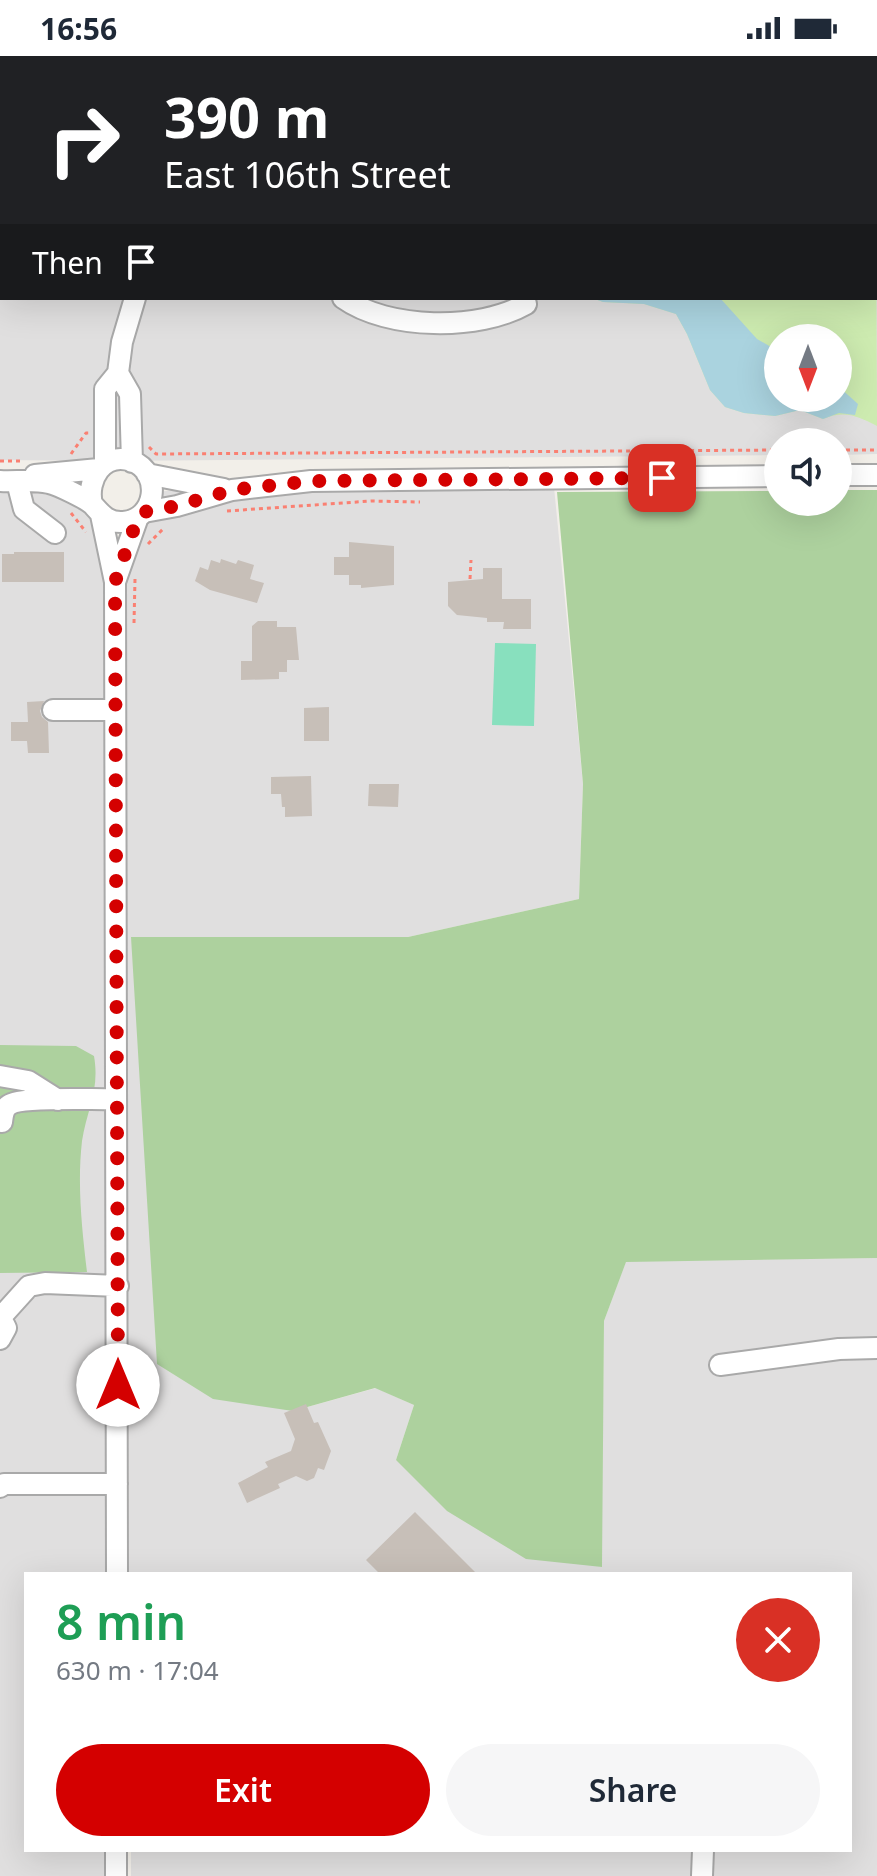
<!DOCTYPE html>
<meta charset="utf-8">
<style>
body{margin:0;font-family:"Noto Sans",sans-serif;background:#f6f6f7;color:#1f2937;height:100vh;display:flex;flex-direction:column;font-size:30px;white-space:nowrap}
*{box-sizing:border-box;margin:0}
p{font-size:26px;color:#747a83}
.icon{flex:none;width:44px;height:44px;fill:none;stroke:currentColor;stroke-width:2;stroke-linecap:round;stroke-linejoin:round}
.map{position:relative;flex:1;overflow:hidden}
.panel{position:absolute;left:24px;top:1516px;width:828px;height:280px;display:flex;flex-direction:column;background:#fff;border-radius:0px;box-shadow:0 8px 32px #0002}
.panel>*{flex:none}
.top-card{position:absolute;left:0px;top:0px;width:878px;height:244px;box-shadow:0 8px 32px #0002;background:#202124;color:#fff;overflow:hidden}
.needle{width:52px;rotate:180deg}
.controls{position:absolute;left:764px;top:268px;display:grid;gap:16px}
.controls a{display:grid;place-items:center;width:88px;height:88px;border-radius:50%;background:#fff;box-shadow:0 8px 32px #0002;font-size:40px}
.pin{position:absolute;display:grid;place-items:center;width:68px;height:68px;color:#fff;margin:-34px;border-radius:16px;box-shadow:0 4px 12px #0006}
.me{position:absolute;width:88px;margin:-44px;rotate:0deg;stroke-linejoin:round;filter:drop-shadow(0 0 6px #0008)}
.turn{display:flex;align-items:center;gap:28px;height:168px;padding:0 32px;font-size:36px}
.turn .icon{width:104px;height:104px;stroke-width:2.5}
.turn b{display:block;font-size:56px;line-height:68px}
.then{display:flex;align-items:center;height:76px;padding:0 32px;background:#0003;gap:16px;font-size:30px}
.round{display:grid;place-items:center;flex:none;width:84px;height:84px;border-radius:42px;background:#f6f6f7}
.overview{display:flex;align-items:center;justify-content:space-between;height:136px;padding:0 32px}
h1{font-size:48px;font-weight:600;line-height:60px;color:#1e9e55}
.action{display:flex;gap:16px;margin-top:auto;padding:16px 32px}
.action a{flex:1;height:92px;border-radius:48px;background:#d40000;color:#fff;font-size:32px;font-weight:600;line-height:92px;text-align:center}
.action a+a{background:#f6f6f7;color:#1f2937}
.status{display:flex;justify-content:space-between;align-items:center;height:56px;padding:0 40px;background:#fff;direction:ltr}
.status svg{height:22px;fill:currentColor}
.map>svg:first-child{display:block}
</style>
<div class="status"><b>16:56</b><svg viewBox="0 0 49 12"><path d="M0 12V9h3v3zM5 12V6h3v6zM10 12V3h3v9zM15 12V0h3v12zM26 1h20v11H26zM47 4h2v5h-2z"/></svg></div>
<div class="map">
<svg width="877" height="1820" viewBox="0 0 877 1820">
<rect width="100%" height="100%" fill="#f2efe9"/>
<path fill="#e0dfdf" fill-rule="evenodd" d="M0,0H877V398L838,399V386H778V399L110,405L0,404ZM2,2H876V242H2ZM778,282H838V342H778Z
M554,431L583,728L579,843L408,881L131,882L293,1355L376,1332L414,1349L396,1404L601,1511L604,1265L626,1205L877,1202V1820H131V1794H850V1518H129L124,529L128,464L140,443L155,436L177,434Z
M0,434L81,439L107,493V1518H26V1794H107V1820H0Z"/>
<path fill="#cdebb0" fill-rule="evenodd" d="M876,140L877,370C857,360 845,354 823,363L800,354L775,360L744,357L725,351L710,334L687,278L676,258L644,248L603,246L592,242H876ZM778,282H838V342H778Z"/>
<path fill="#add19e" d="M838,434H877V1202L626,1206L604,1265L602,1511L526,1503L447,1455L396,1404L414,1349L375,1332L293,1355L213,1343L157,1308L131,881H408L579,843L583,728L557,436L778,435V446H838Z
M0,989L76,990L94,1000C100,1034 87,1053 82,1085C77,1129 82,1173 87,1216L0,1217Z"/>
<path fill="#88e0be" d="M495,587L536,588L534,670L492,669Z"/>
<path fill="#aad3df" d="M592,242H720L757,283L778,295V342H838V330L858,348L855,359L839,357L823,363L800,354L775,360L744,357L725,351L710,334L687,278L676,258L644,248L603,246Z"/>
<path fill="#c7bfb8" d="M349,486L394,490V529L361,532V529H349V519H334V501H349Z
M14,496H64V526H2V498H14Z
M221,503L236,508L238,504L254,509L250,523L264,527L257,547L210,534L195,525L200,511L208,514L211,504L220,507Z
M483,512H502V543H531V573H503L504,566H487V562L457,559L448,550V526L483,523Z
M258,565H277V571H296L299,604H287V616H279V623L241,624V605H252V570Z
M44,645L40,655L42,661L48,666L49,697H28L27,685H11V666H28L27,646Z
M329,651V685H304V652Z
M311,720L312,760L285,761V751H282L281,738H271V721Z
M369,728H399L398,751L368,750Z
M306,1348L314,1367L318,1366L331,1395L324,1414L318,1412L314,1422L307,1425L296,1420L278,1428L280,1432L247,1447L238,1427L268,1411L265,1406L291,1395L295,1383L284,1357Z
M415,1456L477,1518H380L366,1504Z"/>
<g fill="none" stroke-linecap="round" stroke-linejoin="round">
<g stroke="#a9a9a9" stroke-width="24">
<path id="minor" d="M61,0L63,2
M455,2L459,0
M876,186H877
M343,242C388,274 479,275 526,248
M118,317L122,286L135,242
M105,408V333L118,317L130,338L132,406
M147,418L224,433
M35,419L99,413
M838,419H877
M0,425C15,426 34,423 49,427C58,429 87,443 93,449C102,459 108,467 123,466C156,464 163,417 132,405C103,395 86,424 92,448
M17,426L24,453L55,477
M144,456L177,450L232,434L311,425L778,420
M101,459L115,526L117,1518
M115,526L138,461
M53,654H115
M0,1020L28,1025L58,1044
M2,1066C3,1059 3,1053 9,1049C21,1040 97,1044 116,1043
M0,1260L6,1272L0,1283
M1,1261L29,1230L45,1227L118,1230
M720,1309L839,1293L877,1292
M0,1431L4,1428H117
M116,1794V1820
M702,1820L703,1794"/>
</g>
<path stroke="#fa8072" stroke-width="3" stroke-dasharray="4 4" stroke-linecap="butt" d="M149,391L156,398L778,394
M838,394H877
M71,398L86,377H89
M0,405H24
M227,455L371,445L420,446
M71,457L86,476
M148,488L165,471
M470,523L471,504
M134,567L135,523"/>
<use href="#minor" stroke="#fff" stroke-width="20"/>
</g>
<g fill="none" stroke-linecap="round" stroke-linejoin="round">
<path stroke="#d40000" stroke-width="14" stroke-dasharray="0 25.2" d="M118,1329L115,526L138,461L144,456L177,450L232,434L311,425L662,422"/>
</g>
</svg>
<div class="controls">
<a><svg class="needle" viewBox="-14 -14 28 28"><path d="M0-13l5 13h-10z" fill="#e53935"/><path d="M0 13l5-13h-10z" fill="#747a83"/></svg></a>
<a><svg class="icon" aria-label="sound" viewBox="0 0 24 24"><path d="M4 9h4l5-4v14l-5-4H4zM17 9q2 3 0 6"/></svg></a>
</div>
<div class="pin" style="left:662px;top:422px;background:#d93025"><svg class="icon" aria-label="arrive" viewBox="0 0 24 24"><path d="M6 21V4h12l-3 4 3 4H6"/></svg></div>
<svg class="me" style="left:118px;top:1329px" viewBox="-20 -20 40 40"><circle r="19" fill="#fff"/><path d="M0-13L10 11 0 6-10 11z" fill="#d40000"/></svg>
<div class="top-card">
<div class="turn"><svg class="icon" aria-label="right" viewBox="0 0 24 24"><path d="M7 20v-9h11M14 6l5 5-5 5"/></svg><div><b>390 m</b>East 106th Street</div></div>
<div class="then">Then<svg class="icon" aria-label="arrive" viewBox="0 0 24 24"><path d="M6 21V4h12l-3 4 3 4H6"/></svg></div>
</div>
<section class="panel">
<div class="overview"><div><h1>8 min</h1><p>630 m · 17:04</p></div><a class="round" style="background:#d93025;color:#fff"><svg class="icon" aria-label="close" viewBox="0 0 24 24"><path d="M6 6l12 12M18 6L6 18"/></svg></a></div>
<div class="action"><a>Exit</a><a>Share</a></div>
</section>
</div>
